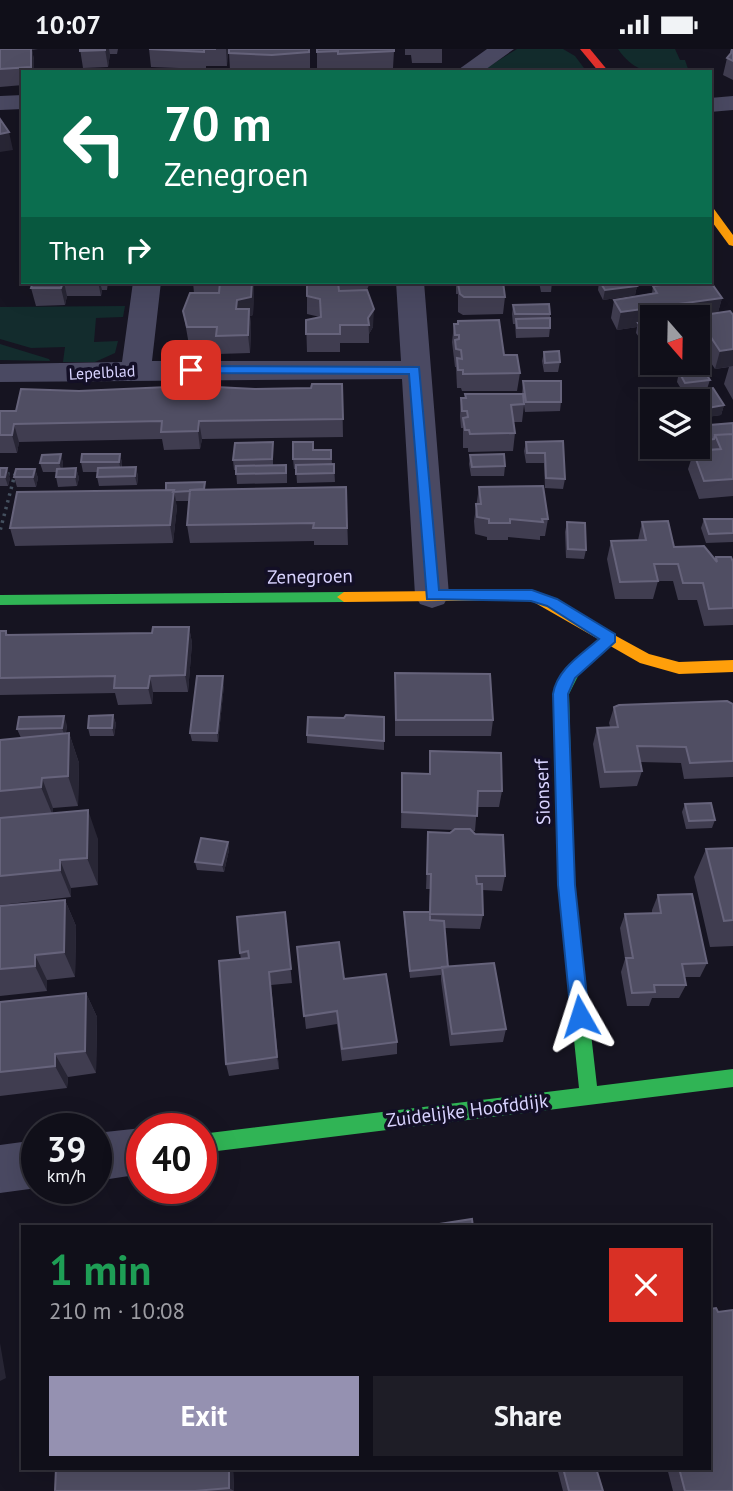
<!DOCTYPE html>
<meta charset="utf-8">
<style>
body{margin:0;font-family:"PT Sans",sans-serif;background:#1e1d26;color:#f1f3f6;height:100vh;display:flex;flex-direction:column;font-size:26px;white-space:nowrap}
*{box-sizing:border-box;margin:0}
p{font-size:23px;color:#9c9ca2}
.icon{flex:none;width:38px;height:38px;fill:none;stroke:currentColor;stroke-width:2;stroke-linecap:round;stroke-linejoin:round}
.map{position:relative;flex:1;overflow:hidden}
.side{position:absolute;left:21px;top:1176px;width:690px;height:245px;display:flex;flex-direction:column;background:#100f19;border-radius:0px;box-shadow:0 7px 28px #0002,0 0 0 2px #302f38}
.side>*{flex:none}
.hud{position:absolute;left:21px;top:21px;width:691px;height:214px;border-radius:0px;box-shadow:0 7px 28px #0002,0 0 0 2px #302f38;background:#0b6e4f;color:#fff;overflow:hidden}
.needle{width:46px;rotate:160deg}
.fabs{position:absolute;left:640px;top:256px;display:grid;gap:14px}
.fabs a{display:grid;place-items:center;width:70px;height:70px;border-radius:0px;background:#100f19;box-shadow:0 7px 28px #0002,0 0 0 2px #302f38;font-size:35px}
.speed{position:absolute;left:21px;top:1064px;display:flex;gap:14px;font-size:35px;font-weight:700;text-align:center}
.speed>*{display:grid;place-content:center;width:91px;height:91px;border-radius:50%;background:#100f19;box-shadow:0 7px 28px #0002,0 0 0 2px #302f38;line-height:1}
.speed small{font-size:18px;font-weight:400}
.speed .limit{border:10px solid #d22;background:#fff;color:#111}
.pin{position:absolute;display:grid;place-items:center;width:60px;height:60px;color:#fff;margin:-30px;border-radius:14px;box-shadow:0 4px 10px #0006}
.me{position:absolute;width:77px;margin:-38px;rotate:354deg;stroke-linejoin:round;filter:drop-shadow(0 0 5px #0008)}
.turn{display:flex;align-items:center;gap:24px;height:147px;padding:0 28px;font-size:32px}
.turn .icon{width:91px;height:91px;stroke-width:2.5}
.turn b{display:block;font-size:49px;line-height:60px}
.then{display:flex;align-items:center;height:66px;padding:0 28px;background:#0003;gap:14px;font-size:26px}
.round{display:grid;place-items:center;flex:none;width:74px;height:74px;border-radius:0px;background:#1e1d26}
.summary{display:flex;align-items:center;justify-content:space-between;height:119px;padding:0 28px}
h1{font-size:42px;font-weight:600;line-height:52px;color:#1e9e55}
.action{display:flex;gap:14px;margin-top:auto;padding:14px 28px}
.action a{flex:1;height:80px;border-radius:0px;background:#9591b1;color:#fff;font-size:28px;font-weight:600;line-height:80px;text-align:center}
.action a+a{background:#1e1d26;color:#f1f3f6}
.status{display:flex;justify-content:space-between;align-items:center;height:49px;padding:0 35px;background:#100f19;direction:ltr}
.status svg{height:19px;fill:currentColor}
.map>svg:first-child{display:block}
</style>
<div class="status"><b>10:07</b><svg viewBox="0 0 49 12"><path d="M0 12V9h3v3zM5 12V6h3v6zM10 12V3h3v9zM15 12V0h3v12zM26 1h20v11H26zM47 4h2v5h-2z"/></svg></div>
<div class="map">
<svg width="733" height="1442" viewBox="0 0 733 1442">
<rect width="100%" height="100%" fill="#161421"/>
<path fill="#132c2d" d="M517,0H563L575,7L587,23H480Z
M618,0H675L680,11H685L689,23C658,23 638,29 618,0Z
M125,257L123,268L96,269L94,293L118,292L115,304L95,313H63L65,298L31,299L0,290V258Z
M0,295L49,310L50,312L0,311Z"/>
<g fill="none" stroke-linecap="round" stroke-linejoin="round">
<path stroke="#44505f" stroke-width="3.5" stroke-dasharray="2.5 4.5" stroke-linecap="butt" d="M0,425H15L0,482"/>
<path fill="#4a4962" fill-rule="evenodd" d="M487,0H514L482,23H455Z
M23,46V60L0,61V47Z
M733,47V61L710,63V49Z
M133,233H161L152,312H401L396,233H424L449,546L444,555L432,559L420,555L415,546L402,330L0,333V315L122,313Z
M142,1079L145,1080H142V1125L96,1132V1084Z
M37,1091V1139L0,1144V1096Z"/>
<path fill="#30b455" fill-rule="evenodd" d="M344,543L351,548L344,553L0,556V546Z
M610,583L615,585L617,589L615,593L579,625L569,645L574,836L597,1037L733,1020V1038L201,1104V1085L579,1039L558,836L553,645L569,617L605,585Z"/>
<path fill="#ff9f0a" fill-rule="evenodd" d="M710,159L714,160L733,186V197L729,196L710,170Z
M532,541L649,605L679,613L733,611V623L679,625L640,614L530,551L344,553L337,548L344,543Z"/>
<path fill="#e5322d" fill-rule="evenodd" d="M580,0H590L609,23H599Z"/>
</g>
<path fill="#403d50" d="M0,0H38L32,1L34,11V23H23V36L0,38Z
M80,0H118L117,5H110L108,18L83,19Z
M149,0H228L227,17H206V20L151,18Z
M310,0V20L278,23L230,21L229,4Z
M317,0L394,2L393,19L339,23V20H317Z
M405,0H442V14H412L411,6H405Z
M731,0H733V31L723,26L727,9L730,5Z
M33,233H108L107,241H102L101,247H67L65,256L36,257L31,239Z
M193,233H254L253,266L250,267L251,278L250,304L218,305L217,296H189L183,262L194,244Z
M307,233H370L367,241L373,278L369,285V294H340V303H307L306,271L320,268L307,265Z
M456,233H503L505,248L503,265L463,266L458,263V245H456Z
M539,233H552L551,243H541Z
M599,233H668L637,237L635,246L603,251L598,241Z
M653,237L722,249L718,263L733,266V351L724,335L729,318L715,320L698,294V268H653L644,295L636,284L637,278L617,281L611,269L614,251L652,244Z
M513,256L550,265V279L549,288L516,289L515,275H513L512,265Z
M454,275L504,306L520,324L517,342H462L461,339H457L456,318H455L452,293Z
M544,303L560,313L558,323H544L542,312Z
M679,323L710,331L707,340L724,356L721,366L700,369L698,365V352H676L678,344L683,343L677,333Z
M523,332L561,353L560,362L525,363L524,356L522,373H513L515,384L513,402L468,403V399H463V379H461L460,367L461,349H465V345H522Z
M342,335L343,388L202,390L200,400L164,401L162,390L19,393L17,404H0V362H16L79,342L167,338L168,344L255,340L311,339Z
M733,374V447L699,450L688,420L692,408L690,406L691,402L688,397H698V377Z
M563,392L565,430L563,440L545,439L544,414H526L524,402L526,393Z
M313,401H331L332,415H334L335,433L297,434L296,420H294L293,410Z
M273,403V416L287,425V434L237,435L236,421H234L233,411Z
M61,405L63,415L62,420L76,419L79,429L77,437L58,438L56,428L57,423H43L40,414Z
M120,405L122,414V419L136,418L138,428L137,436L99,437L97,428L98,423H83L81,413Z
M470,406L505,417L504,427H471L469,415Z
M0,419L10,429L8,437H0Z
M35,420L38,429L36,438H17L14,428Z
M346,438L348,496H314V492L190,494L187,476L189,452H175L177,458L173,494L15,497L10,479L17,443Z
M479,438L548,470L545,487H540V491L508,488V491H487V488L475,485L474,472Z
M704,470H733V493L706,494L701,479Z
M567,473L586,501L584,510L566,509L565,483Z
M642,473L674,498L715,510L716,508L733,513V576L704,577L697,551H678L673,532H658L653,550H615L607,510L611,492L638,491Z
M189,578L192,594L188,643H153L152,655L118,656L115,644L0,646V582H6L8,586L152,584Z
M395,624L493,671L491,687H395Z
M224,636L218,693L192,692L190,684Z
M733,654V728L684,730L681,714L640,713L642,722L637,737L600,739L593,695L597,679L610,678L609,674L614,658Z
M113,666L116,675L114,687H90L88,679Z
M384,668V701L307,694V686L344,669Z
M67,676L66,684H69L79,714L78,757L53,759V764L98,790V836L71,839V848L0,856V691L21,689L17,680Z
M430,702L502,742L499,758H477L475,782H471L505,827L502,842L482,841L483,866L480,880L444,879L448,918L506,980L503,993L450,997L441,931V926L410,929L404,870V863H429L430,840H426L428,783L450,784L454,781L401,779L402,724L429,725Z
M685,755L715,771L712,779L686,780L682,763Z
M228,793L229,801L224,823L197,821L195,813Z
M733,799V897L710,898L694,828L706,800Z
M658,846L707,914L700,928H685L686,936L679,949H652L649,957H627L621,923L625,910L620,879L625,865L652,864V861Z
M65,851L76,877L75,928L47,931V942L0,947V857Z
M285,863L292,934L271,936L279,1020L229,1027L226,1015L241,910L240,904Z
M297,898L344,930L397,993V1005L342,1012L337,975L306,980Z
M86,944L97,968L96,1024L68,1028L67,1039L0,1047V953Z
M56,1419H233L234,1442H55Z
M557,1419H596L603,1442H563Z
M667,1419H709L733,1442H673Z"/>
<path fill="#282635" d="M31,0H32L34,11V23H32L31,18Z
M105,0H109L110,5L108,18Z
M226,0H228L227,17Z
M9,83L13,101L0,103V85Z
M63,233H64L67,247L65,256L61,239Z
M98,233H100L102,241L101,247Z
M252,233H254V240L253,266L250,267L251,278L250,304L248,286L236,260L237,251Z
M637,233H668L637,237L635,246L603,251L605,241L636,237Z
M722,249L717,267L653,268V276L638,274L637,278L617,281L621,263Z
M374,260L373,278L369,285L368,269Z
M653,284V293L644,295L646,285Z
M733,300V317L715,320L720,302Z
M724,356L721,366L700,369L703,360Z
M199,372L202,390L200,400L198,382Z
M14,375L19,393L17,404L12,386Z
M61,405L63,415L62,423L59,414Z
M120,405L122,414L121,422L119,413Z
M136,418L138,428L137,436L135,427Z
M7,419L10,429L8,437L5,428Z
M76,419L79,429L77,437L75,428Z
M35,420L38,429L36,438L33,428Z
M174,441L177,458L173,494L170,476Z
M189,578L192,594L188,643L185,626Z
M150,627L153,643L152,655L148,639Z
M223,627L224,636L218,693L217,684Z
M113,666L116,675L114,687L112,679Z
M64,667L67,676L65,688L62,679Z
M69,684L79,714L78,757L68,727Z
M42,729L53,759V767L41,738Z
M88,761L98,790V836L87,809Z
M228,793L229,801L224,823L222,816Z
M60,811L71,839V848L60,821Z
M65,851L76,877L75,928L64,903Z
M35,906L47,931V942L35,917Z
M269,923L271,936L279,1020L277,1008Z
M86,944L97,968L96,1024L85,1002Z
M55,1005L68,1028L67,1039L55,1017Z
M0,1294L6,1329L0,1332Z
M229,1419H233L234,1442L229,1439Z"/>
<path fill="#504e63" stroke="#66637b" stroke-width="2" d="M0,0H31V18L0,20Z
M80,0H105V1L80,2Z
M149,0H216H204V3Z
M229,0H309V3L272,6L229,4Z
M317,0H394V2L338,5V2L317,3Z
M732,0H733V12L727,9L731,4Z
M0,70L9,83L0,85Z
M710,232L722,249L621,263L614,251L657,244L653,237L685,233Z
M33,233H63L61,239H31Z
M220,233H252L251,248L237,251L236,260H249L248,286L216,287L217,278H187L183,262L190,244H219Z
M307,233H338L339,242L367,241L374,260L368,269L369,276H340V285H306V271L321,268L320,250L307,247Z
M462,233H503L505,248H464L460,245L458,235H463Z
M600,233H634L637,237L605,241Z
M549,255L550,265H515L513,256Z
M730,262L733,266V300L720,302L697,267Z
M550,269V279H517L516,270Z
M499,271L504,306H517L520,324L463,325V321H458L457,309L462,310L461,301L456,300L455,291L459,290V286H455L454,275H458V272Z
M653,272V284L646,285L638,274Z
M559,302L560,313L545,314L544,303Z
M703,320L710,331L685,334L679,323Z
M523,332H561V353H526Z
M312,335H342L343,370L199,372L198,382L161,383L162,372L14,375L12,386H0V362H16L21,340L79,342L167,338L166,344L196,343L197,337L255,340L311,339Z
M713,339L724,356L703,360L697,350L682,352L678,344Z
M465,345H523L524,355L511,356L515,384L470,385L469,381H465L463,369L468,368L467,362H462L461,349H466Z
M733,374V385L715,386L714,390L698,392V377Z
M733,385V430L704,432L693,402L721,400L715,386Z
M563,392L565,430L546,429L545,404H527L526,393Z
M273,393L272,410L233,411L235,394Z
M293,393H313V401H331V410H293Z
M708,394L711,401L696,402L693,397H698V396Z
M61,405L59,414H40L42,406Z
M82,405H120L119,413H81Z
M504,405L505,417L472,418L470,406Z
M334,415V424L296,425V416Z
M286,416V424L236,425V417Z
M136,418L135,427L97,428L98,419Z
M0,419H7L5,428H0Z
M76,419L75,428H56L57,420Z
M16,420H35L33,428H14Z
M205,433L204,440L190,441V442L173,443L174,441H166V434Z
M543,437L548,470H542L543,473L510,470V474H489V470L477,468L476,455H481L479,438Z
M346,438L347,479H313L314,474L187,476L190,441Z
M174,441L170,476L10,479L17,443Z
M704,470H733V484L709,485Z
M668,472L674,498L704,497L717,513L716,508H731L733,513V559L709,560L703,534H683L678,515H654L658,532L620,533L611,492L646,491L642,473Z
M567,473L585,474L586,501L568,500Z
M153,578H189L185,626L150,627L148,639H114L115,627L0,629V582H6V586L152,584Z
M395,624L490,625L493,671H396Z
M197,627H223L217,684H190Z
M727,652L733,655V712L690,714L686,698L637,697L642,722L605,723L597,679L618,678L614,658L619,656Z
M113,666L112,679H88L89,667Z
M346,666L384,668V692L307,686L308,668L344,669Z
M64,667L62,679L17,680L19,668Z
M69,684L68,727L42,729L41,738L0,742V691Z
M430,702L501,704L502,742H478L477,767L402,763V724L430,725Z
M711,754L715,771L689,772L685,755Z
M88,761L87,809L60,811V821L0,827V769Z
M455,780H470L475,785L503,786L505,827H476L477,835H482L483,866L430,865L431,825H427L428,783L450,784Z
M201,789L228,793L222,816L195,813Z
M733,799V871L724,872L706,800Z
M692,845L707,914L682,915L686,936H654L655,943L632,944L626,909H633L625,865L661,864L658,846Z
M65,851L64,903L35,906V917L0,920V857Z
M285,863L291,920L269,923L277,1008L226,1015L219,912L249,909L248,902L240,904L237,868Z
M404,863H430V871L444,872L448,918L410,922Z
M339,893L344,930L386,925L397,993L342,1000L337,962L304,967L297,898Z
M494,914L506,980L452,985L442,918Z
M86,944L85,1002L55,1005V1017L0,1023V953Z
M472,1170L473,1178H420Z
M716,1259L718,1263L733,1261V1442H685L679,1419H709V1260Z
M56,1419H229V1439L195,1442H55Z
M563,1419H596L603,1442H569Z"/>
<path fill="#1a73e8" stroke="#114b97" stroke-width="2" d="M191,317L419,318L439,541H532L557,550L615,585V593L575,629L568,645L575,836L589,967L587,973L580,976L574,973L571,967L558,836L553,645C557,620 581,606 599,590L547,557L531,552L427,550L409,325L187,324L185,321Z"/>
<g text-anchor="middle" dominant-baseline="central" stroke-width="7" stroke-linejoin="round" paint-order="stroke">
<g font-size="16" fill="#d9d4ff" stroke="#130f26">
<text transform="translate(102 323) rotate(-3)">Lepelblad</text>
</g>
<g font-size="19" fill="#d9d4ff" stroke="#130f26">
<text transform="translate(310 527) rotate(-1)">Zenegroen</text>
<text transform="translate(542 743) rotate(-92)">Sionserf</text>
<text transform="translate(467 1061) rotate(-7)">Zuidelijke Hoofddijk</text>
</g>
</g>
</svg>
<div class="fabs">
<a><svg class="needle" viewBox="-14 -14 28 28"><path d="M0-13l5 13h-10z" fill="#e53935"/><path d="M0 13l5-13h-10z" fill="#9c9ca2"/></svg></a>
<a><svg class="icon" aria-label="layers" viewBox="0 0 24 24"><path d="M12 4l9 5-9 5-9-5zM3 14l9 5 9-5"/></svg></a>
</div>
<div class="speed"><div>39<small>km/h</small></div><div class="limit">40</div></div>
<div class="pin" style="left:191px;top:321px;background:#d93025"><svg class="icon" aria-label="arrive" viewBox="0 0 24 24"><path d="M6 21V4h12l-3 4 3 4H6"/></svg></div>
<svg class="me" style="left:580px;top:967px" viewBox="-20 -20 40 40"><path d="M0-17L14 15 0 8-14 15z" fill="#1a73e8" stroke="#fff" stroke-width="4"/></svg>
<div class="hud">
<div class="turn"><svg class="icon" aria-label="left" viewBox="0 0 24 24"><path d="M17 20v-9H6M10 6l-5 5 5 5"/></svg><div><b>70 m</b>Zenegroen</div></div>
<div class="then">Then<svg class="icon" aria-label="right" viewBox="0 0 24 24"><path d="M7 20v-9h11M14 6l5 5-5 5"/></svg></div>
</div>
<section class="side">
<div class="summary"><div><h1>1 min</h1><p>210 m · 10:08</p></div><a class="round" style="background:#d93025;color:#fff"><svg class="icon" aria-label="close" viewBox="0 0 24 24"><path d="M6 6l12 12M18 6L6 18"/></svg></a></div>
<div class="action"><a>Exit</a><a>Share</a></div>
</section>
</div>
